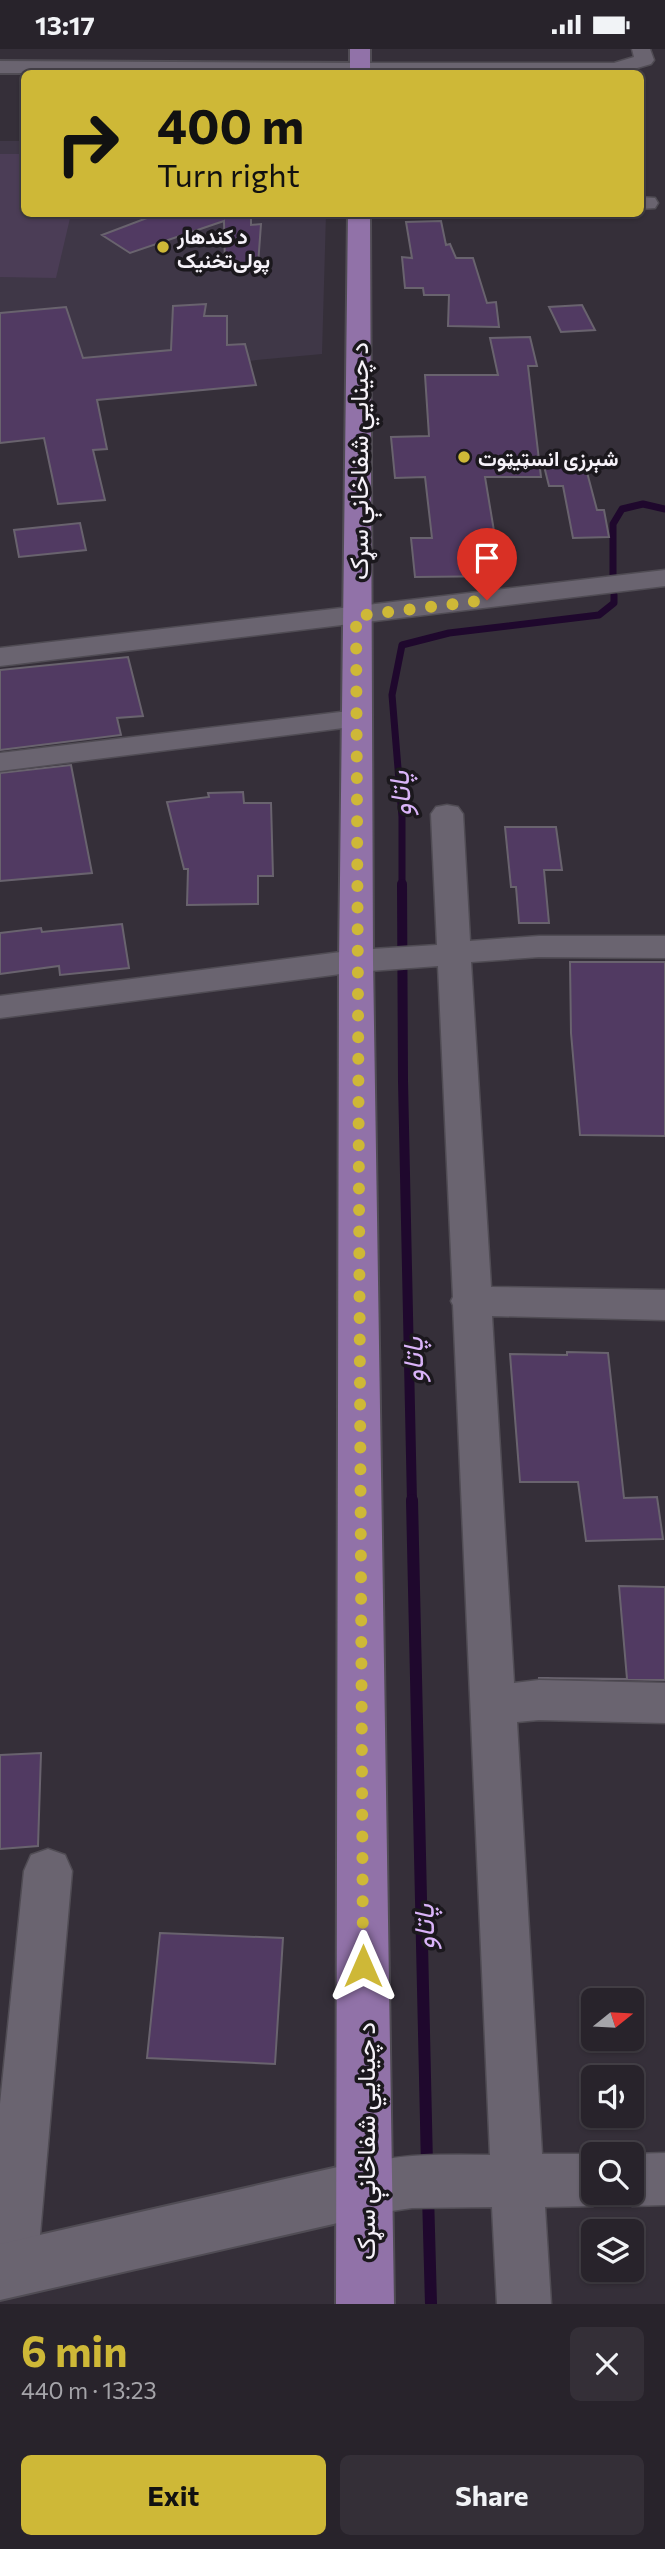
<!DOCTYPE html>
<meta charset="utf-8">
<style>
body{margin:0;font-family:Commissioner,Vazirmatn,sans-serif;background:#342f37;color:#f1f3f6;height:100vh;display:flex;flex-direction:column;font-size:26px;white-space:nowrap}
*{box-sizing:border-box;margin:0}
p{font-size:23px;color:#a5a4a9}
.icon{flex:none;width:38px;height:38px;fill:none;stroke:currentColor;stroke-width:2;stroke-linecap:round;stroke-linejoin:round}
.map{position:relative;height:2255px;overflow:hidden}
.drawer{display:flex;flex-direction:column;background:#28232b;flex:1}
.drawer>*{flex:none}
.hud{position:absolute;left:21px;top:21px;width:623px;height:147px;border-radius:10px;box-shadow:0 2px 5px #0004,0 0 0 2px #444047;background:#ceb837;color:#111;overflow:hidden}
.needle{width:46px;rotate:72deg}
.controls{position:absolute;left:581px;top:1939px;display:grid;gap:14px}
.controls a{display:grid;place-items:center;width:63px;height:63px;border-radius:10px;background:#28232b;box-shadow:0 2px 5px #0004,0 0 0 2px #444047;font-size:35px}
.pin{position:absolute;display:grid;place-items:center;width:60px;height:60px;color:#fff;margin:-72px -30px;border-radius:50% 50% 50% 0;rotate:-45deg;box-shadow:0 0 7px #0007}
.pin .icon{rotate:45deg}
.me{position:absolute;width:77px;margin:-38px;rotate:0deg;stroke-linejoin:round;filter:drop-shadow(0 0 5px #0008)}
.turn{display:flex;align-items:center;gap:24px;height:147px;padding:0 21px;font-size:32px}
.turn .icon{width:91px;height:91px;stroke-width:2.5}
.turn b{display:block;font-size:49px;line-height:60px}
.round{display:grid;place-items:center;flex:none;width:74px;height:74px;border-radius:10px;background:#342f37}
.headline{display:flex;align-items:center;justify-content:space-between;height:119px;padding:0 21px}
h1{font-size:42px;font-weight:700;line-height:52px;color:#ceb837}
.action{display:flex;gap:14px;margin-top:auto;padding:14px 21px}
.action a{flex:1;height:80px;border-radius:10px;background:#ceb837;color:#111;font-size:28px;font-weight:700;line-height:80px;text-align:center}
.action a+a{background:#342f37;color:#f1f3f6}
.status{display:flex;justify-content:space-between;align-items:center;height:49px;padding:0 35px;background:#28232b;direction:ltr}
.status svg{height:19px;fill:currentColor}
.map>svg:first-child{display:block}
</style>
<div class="status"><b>13:17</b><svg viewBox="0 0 49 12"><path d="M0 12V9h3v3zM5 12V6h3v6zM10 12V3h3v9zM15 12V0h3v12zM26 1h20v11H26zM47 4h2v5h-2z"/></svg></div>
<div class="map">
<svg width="665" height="2255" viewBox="0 0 665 2255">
<rect width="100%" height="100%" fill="#352f39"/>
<path fill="#3f3747" d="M0,92H24V164L326,165L322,305L0,335Z"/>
<path fill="#4b3d56" d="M0,105H24V164L71,165L56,229L0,228Z"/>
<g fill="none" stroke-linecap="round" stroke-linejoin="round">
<path stroke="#1f082d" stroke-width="7" d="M613,525V475L622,460L643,455L665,460
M402,837V768L392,646L402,596L449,584L599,566L614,554V546"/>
<path stroke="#1f082d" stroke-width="10" d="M402,835L403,1032L412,1453"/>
<path stroke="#1f082d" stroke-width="12" d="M412,1451L427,2117
M428,2146L431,2255"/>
</g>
<path fill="#513a62" stroke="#69636e" stroke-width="2" d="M160,164H251V176L261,175L258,216L225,217L224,172L130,204L102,186Z
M441,172L446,196L450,195L456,209H473L487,254L496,253L499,278L448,277L449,246H424L423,239H405L402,208L412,209L406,173Z
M206,255L204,267H227V296L245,295L256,336L97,351L107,400L93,401L105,451L58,455L44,389L0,394V264L66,258L83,309L171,301L173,257Z
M582,256L595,281L561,283L549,258Z
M530,288L537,317H528L541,428H485L495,488H500L506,527L415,528L411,489H432L425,428L395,429L391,388L429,387L425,326H498L490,289Z
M584,412L597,461H604L609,488L573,489L563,437H549L543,413Z
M80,474L86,501L19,508L14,481Z
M128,608L143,667L117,669L121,686L0,701V621Z
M71,716L92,824L0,832V724Z
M243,743L244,754H271L273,827H258V855L187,856L188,820H184L167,753L209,748L208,744Z
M505,778H556L562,821H544L549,874H519L516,838H511Z
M122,875L129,919L60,926L59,917L0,925V884L41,879L42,883Z
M570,913H665V1087L580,1086L571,984Z
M567,1303L608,1304L624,1449L657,1448L663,1490L586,1492L578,1433H520L510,1305L567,1306Z
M619,1537L665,1538V1631L538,1629L627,1630Z
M41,1704L38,1797L0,1800V1706Z
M160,1884L283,1889L275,2015L147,2009Z"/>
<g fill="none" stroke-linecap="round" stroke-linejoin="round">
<g stroke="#504c54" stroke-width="3">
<path id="street" d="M632,0H650L654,11L651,15L620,24H355L350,20L360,14H614L634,8Z
M640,148L655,149L658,154L655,159L640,160Z
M665,521V537L0,617V599Z
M357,661L367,664L372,670L367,676L0,722V704Z
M447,756L458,758L463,765L470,892L539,887H665V909L539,908L471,913L491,1238L665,1241V1271L492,1267L514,1634L539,1631L665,1634V1674L539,1671L517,1673L542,2105H594L593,2144H632L631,2105L665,2104V2156L632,2157L612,2147L593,2157L545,2158L551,2255H497L492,2158L412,2159L364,2166L345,2159L338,2140L345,2121C391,2103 442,2106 490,2106L453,1256L451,1252L453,1248L438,917L356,923L0,969V947L356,901L437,896L431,765L436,758Z
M48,1800L65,1806L72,1822L37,2220L29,2239L10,2247L0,2243V2055L24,1822L31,1806Z"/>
</g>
<g stroke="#504c54" stroke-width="4">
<path id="secondary" d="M0,12L360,14L367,16L370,20L366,24H0Z
M364,2112L384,2120L392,2140L384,2160L364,2168L0,2251V2195Z"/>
</g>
<g stroke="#504c54" stroke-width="4">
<path id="primary" d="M350,0H370V24H350Z
M348,164H370L373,912L394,2255H336L339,912Z"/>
</g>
<use href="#street" fill="#6a6470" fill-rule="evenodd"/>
<use href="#secondary" fill="#6a6470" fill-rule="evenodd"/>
<use href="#primary" fill="#9172a8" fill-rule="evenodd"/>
</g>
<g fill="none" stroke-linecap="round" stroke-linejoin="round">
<path stroke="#ceb837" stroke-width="12" stroke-dasharray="0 21.6" d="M363,1917L356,567L487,551"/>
</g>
<g fill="#ceb837" stroke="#1b181d" stroke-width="2.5">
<circle cx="163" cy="198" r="7"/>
<circle cx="464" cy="408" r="7"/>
</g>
<g text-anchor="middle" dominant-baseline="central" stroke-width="7" stroke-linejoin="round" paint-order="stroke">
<g font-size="21" font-weight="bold" fill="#f6f2f9" stroke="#1b181d" text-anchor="start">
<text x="177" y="186">د کندهار<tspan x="177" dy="24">پولی‌تخنیک</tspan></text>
<text x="478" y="408">شېرزی انسټيټوت</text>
</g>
<g font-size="26" fill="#f6f2f9" stroke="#1b181d">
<text transform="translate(357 412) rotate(-90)">د چينايي شفاخانې سړک</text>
<text transform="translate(364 2092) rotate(-90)">د چينايي شفاخانې سړک</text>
</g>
<g font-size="28" font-style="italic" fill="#dab4f9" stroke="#1b181d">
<text transform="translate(399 745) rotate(-94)">پاتاو</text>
<text transform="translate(412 1311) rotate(-91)">پاتاو</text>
<text transform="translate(423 1878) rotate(-91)">پاتاو</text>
</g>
</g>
</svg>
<div class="controls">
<a><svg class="needle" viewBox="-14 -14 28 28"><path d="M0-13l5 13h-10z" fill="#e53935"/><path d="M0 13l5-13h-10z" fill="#a5a4a9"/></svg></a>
<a><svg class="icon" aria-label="sound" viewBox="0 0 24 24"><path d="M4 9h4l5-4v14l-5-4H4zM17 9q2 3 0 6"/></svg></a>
<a><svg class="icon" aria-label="search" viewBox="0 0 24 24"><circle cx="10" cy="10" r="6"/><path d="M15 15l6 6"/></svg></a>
<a><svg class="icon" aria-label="layers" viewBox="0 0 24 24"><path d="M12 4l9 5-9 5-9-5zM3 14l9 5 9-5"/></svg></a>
</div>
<div class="pin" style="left:487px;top:551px;background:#d93025"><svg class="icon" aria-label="arrive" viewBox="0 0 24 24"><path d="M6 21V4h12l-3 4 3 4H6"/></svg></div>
<svg class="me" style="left:363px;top:1917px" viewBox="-20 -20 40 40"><path d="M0-17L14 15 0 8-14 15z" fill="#ceb837" stroke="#fff" stroke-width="4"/></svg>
<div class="hud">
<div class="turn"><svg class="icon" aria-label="right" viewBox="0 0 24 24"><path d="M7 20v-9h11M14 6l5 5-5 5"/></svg><div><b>400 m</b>Turn right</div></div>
</div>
</div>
<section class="drawer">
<div class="headline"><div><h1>6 min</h1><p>440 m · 13:23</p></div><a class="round"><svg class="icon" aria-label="close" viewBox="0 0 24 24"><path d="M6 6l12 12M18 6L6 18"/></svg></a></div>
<div class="action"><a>Exit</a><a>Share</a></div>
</section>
